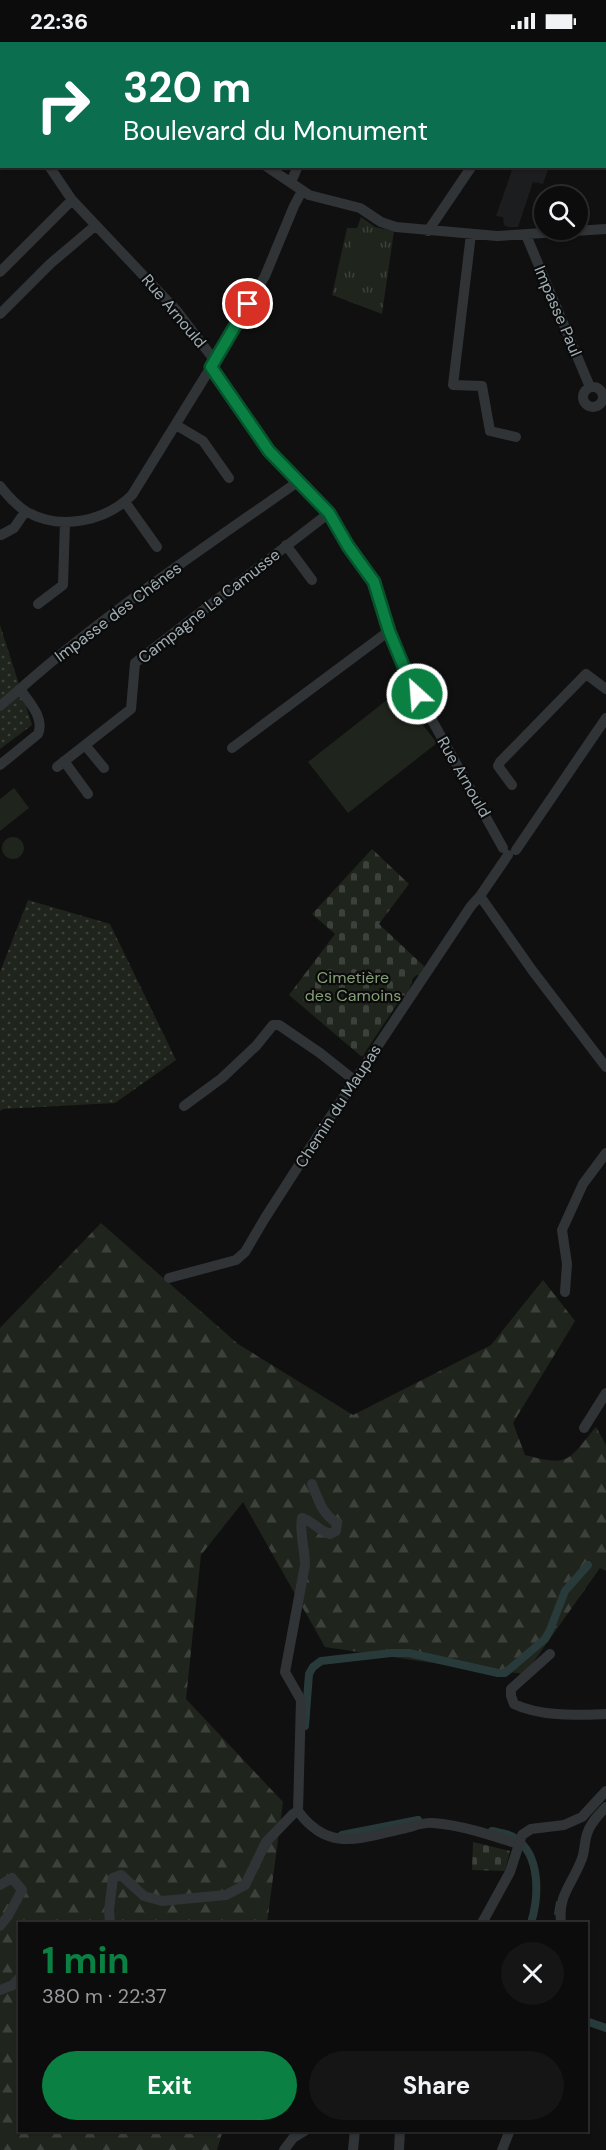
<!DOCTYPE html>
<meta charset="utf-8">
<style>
body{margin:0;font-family:"DM Sans",sans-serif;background:#151516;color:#f1f3f6;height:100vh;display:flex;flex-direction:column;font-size:22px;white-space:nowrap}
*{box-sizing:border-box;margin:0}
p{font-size:20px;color:#9a9b9d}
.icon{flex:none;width:33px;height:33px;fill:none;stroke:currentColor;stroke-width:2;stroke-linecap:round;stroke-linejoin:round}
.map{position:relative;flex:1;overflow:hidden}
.drawer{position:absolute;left:18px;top:1880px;width:570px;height:210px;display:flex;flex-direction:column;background:#0c0c0d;border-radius:0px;box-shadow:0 2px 4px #0004,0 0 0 2px #2c2c2e}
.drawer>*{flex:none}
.top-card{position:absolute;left:0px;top:0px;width:606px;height:126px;box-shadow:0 2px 4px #0004,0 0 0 2px #2c2c2e;background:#0b6e4f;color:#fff;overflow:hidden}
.buttons{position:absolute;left:534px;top:144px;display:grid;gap:12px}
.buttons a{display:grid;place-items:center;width:54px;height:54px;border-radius:50%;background:#0c0c0d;box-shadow:0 2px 4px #0004,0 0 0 2px #2c2c2e;font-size:30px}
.pin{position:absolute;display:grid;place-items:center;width:51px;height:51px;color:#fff;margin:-26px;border:3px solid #fff;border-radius:50%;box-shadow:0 2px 6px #0007}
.me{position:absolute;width:66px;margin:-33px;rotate:334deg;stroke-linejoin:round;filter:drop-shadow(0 0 4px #0008)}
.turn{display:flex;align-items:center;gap:21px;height:126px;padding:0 24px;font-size:27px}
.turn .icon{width:78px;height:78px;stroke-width:2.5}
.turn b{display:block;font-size:42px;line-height:51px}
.round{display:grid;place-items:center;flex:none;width:63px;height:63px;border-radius:32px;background:#151516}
.head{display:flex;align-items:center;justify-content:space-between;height:102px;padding:0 24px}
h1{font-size:36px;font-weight:700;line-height:45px;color:#0b8043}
.action{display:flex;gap:12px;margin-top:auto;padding:12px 24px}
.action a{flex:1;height:69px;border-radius:36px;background:#0b8043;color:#fff;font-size:24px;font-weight:700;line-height:69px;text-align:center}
.action a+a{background:#151516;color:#f1f3f6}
.status{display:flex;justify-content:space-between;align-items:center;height:42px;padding:0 30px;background:#0c0c0d;direction:ltr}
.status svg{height:16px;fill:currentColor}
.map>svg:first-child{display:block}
</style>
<div class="status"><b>22:36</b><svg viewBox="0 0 49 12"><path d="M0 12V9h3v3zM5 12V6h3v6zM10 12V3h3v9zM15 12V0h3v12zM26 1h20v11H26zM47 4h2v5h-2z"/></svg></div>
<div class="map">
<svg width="606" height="2108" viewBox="0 0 606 2108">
<defs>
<pattern id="grass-dots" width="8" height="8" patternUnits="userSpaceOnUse" patternTransform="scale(1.5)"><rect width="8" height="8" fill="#1f241c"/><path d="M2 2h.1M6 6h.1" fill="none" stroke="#3c413b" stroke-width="1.8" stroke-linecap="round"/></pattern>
<pattern id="forest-firs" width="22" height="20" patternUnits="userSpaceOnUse" patternTransform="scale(1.5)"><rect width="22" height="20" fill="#1f241c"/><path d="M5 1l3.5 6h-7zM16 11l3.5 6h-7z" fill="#3c413b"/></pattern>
<pattern id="cemetery-stones" width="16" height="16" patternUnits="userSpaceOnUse" patternTransform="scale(1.5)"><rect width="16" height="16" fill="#1f241c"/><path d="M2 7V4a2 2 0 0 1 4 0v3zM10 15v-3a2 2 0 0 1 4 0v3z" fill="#3c413b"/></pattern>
<pattern id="park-tufts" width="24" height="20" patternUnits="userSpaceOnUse" patternTransform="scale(1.5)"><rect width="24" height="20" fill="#1f241c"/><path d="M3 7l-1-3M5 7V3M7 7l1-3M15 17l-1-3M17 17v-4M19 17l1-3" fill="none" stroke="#3c413b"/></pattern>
</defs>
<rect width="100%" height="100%" fill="#101011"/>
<path fill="#1c1d1e" d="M513,125H549L543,142L533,140L518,185H508L504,183L503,175L496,174Z"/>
<path fill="url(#grass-dots)" d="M0,583L32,683L0,707Z
M28,858L110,882L176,1018L115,1061L3,1067L0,1069V930Z"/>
<path fill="url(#forest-firs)" d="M101,1181L238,1302L353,1373L491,1303L543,1238L575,1279L513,1381L525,1413C571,1425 567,1419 596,1385L606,1403V1529L600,1526L525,1632L453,1624L325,1605L243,1460L201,1513L186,1657L283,1760L267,1881H20V2088H223L217,2108H0V1286Z"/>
<path fill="url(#cemetery-stones)" d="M372,807L409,842L379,882L426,926L421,934L417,933L413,936L407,955L403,953L362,1015L289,953L335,892L312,872Z
M473,1800L510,1809L505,1829L472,1828Z"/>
<path fill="url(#park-tufts)" d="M361,175L375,185L394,189L382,272L332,253L347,186H357Z"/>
<path fill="#1f241c" d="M353,199L387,209L385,222L372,231L347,223Z
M397,650L437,701L348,771L308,720Z
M14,746L29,766L0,789V757Z
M2 806a11 11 0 1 1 22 0a11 11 0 1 1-22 0Z"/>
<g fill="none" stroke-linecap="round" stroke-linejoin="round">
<path stroke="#293a3a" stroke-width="2" d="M555,1872L557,1860"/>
<path stroke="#293a3a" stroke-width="8" d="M305,1684L309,1632L313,1625L321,1619L391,1611H409L498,1631H505L545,1597L550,1588L565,1549L588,1523
M492,1789C500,1791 508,1791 515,1796C541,1813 539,1855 531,1881
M342,1793L418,1778
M586,1979L606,1986"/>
<path stroke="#313436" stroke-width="10" d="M181,2V0
M400,2L402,0
M0,11H2
M0,41L2,42
M0,71L2,72
M49,124L72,158L177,269L215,319L211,325L269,409L329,471L348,504L373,540L389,589L408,635L503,806
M266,124L309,153L360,166L381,180L396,185L497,194L606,187
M291,140L298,124
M428,189L472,124
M471,192L453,343L482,344L490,389L516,395
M526,193L590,345
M0,230L72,158
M0,272L50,222L96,183
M215,319L265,234L294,164L302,149
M583 355a10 10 0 1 1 20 0a10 10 0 1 1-20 0Z
M176,383L203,399L229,436
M0,444C7,453 17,464 27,470C61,489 106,479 132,453L211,325
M125,460L157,505
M1,493L14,486L25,470
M286,503L312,538
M38,562L63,543L65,480
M0,664L20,647
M85,703L104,726
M232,706L389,589
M64,719L88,752
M0,723L38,692C45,676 29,660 20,647C107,570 205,505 299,439
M57,725L131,667L135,621L329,471
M512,743L498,724L500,720L586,632L606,647
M516,808L606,676
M508,813L480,854L532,928L606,1025
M184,1064L222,1036L256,1004L273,983H279L320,1011L354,1038
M169,1236L236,1218L245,1210L265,1176L317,1095L471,864L480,854
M565,1250L567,1222L562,1188L583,1142L606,1111
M584,1386L606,1351
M312,1442C318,1457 322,1472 337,1481L336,1489L330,1492C319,1489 313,1479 302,1476C299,1489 305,1508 305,1523L285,1630L301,1658L298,1769C329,1812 362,1795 406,1786C414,1784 424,1780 433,1781C461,1783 491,1793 518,1802
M550,1612L511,1647V1654L514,1662C541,1675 577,1673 606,1672
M0,1843L12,1836L22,1848L8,1874L0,1884
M110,1881L109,1868L113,1836L121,1833L144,1854L162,1859L226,1853L245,1843L266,1800L293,1772L298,1769
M482,1881L510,1830L522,1793L531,1787L564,1783L582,1775L606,1749
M561,1881C558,1853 571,1844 581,1819C585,1811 584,1801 587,1792C590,1781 599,1773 606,1765
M0,1948L13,1943L20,1935
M284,2108L293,2096L306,2088
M353,2108L355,2088
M399,2108L400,2088
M502,2108L510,2088"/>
</g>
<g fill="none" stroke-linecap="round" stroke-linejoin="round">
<g stroke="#07532c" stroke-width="15">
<path id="route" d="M248,262L211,325L269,409L329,471L348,504L374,540L389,589L408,635L417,652"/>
</g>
<use href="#route" stroke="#0b8043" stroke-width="10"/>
</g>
<g text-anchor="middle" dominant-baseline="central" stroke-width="4.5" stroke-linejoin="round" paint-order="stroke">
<g font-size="16" fill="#a0aeb3" stroke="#0b0b0c">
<text transform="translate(174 269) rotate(50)">Rue Arnould</text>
<text transform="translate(558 269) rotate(67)">Impasse Paul</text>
<text transform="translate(209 564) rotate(-38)">Campagne La Camusse</text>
<text transform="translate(118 570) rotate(-37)">Impasse des Chênes</text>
<text transform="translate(464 735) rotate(60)">Rue Arnould</text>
<text transform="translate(338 1064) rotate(-57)">Chemin du Maupas</text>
</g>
<g font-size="16" fill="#859f76" stroke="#0b0b0c">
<text x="353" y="935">Cimetière<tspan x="353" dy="18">des Camoins</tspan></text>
</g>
</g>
</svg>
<div class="buttons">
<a><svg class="icon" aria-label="search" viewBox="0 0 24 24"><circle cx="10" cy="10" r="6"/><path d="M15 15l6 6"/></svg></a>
</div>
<div class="pin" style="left:248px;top:262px;background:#d93025"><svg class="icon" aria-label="arrive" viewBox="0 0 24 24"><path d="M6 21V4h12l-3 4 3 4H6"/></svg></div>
<svg class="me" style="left:417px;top:652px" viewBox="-20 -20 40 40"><circle r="17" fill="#0b8043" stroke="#fff" stroke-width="3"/><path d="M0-11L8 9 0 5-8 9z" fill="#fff"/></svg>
<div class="top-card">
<div class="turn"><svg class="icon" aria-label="right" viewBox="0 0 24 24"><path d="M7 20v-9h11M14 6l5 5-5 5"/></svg><div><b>320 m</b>Boulevard du Monument</div></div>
</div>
<section class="drawer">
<div class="head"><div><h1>1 min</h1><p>380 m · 22:37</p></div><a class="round"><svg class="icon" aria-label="close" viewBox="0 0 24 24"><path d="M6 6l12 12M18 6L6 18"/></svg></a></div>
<div class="action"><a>Exit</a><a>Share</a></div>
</section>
</div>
